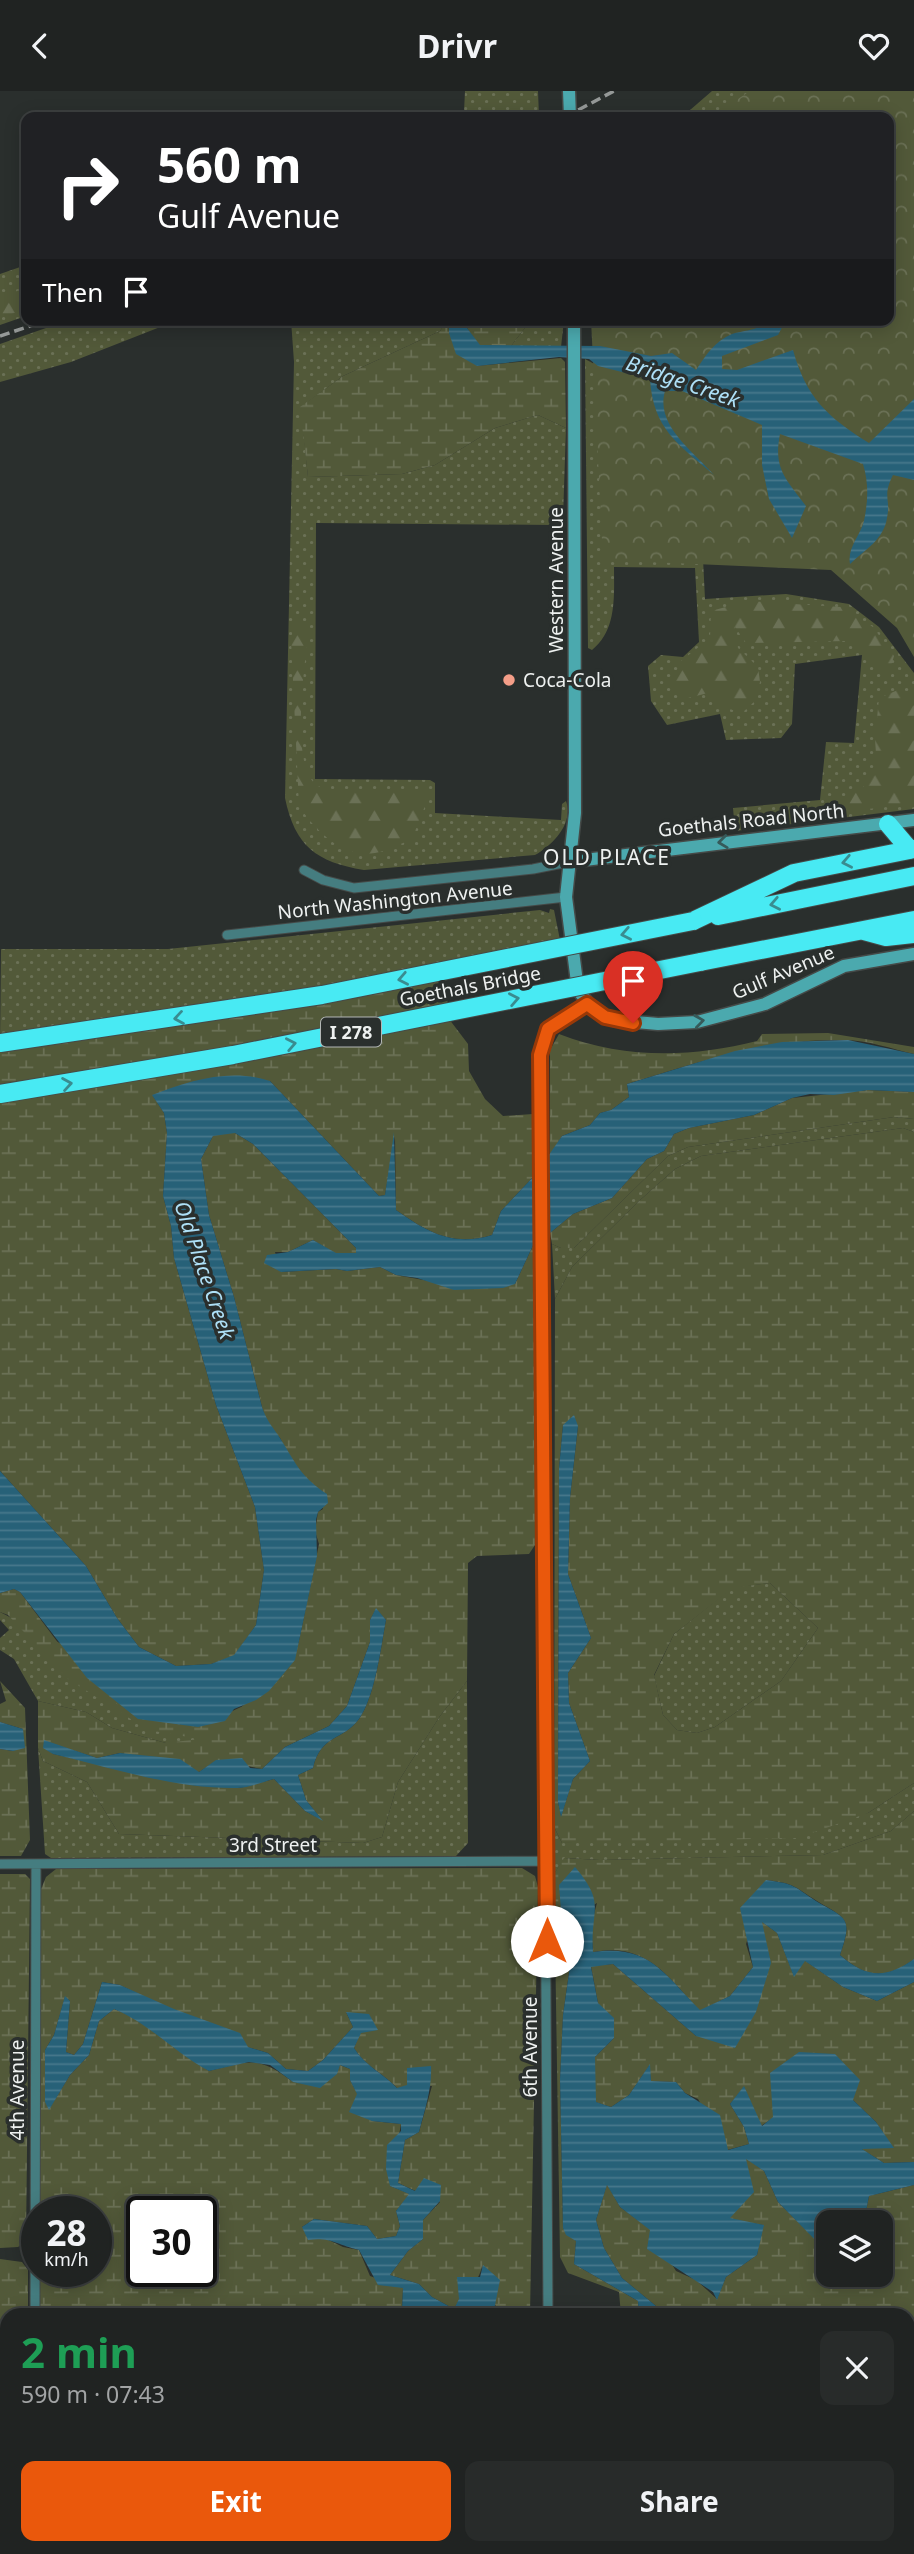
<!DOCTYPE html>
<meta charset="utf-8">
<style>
body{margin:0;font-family:"Noto Sans",sans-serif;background:#282b2a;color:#f1f3f6;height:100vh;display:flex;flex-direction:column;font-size:26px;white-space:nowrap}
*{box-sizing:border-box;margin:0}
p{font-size:23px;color:#a2a4a5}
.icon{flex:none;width:38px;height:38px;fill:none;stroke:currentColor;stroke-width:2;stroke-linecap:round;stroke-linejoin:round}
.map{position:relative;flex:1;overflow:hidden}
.sheet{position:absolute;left:0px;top:2217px;width:915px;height:247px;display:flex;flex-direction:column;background:#202322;border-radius:21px 21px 0 0;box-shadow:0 4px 18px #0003,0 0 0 2px #3d4040}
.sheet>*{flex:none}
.banner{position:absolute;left:21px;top:21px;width:873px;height:214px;border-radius:14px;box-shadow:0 4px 18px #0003,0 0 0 2px #3d4040;background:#202124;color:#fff;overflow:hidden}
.fabs{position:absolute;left:816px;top:2119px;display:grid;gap:14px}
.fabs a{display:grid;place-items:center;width:77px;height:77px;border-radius:14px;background:#202322;box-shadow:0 4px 18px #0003,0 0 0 2px #3d4040;font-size:35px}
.speed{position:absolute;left:21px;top:2105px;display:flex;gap:14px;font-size:35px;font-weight:700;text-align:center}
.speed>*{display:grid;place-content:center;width:91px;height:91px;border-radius:50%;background:#202322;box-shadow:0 4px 18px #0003,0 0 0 2px #3d4040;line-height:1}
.speed small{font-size:18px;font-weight:400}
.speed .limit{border:4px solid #111;border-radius:10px;background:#fff;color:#111}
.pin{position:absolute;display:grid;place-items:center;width:60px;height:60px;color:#fff;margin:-72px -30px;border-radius:50% 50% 50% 0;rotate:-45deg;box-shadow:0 0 7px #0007}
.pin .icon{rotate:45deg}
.me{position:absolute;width:77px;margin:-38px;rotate:0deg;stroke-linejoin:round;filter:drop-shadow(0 0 5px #0008)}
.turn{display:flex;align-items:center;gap:24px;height:147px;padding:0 21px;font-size:32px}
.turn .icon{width:91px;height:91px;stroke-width:2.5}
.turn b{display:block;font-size:49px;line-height:60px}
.then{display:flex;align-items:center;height:66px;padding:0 21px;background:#0003;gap:14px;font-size:26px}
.round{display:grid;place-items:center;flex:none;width:74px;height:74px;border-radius:14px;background:#282b2a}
.summary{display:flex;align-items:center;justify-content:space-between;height:119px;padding:0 21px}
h1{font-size:42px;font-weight:700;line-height:52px;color:#1e9e55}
.cta{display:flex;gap:14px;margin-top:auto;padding:14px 21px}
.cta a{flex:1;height:80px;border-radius:14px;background:#ea580c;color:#fff;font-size:28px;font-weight:700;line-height:80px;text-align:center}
.cta a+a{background:#282b2a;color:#f1f3f6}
header{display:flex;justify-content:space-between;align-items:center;height:91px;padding:0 21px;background:#202322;font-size:32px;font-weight:700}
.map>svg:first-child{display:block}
</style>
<header><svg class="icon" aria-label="back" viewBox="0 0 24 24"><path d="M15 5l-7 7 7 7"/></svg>Drivr<svg class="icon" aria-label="heart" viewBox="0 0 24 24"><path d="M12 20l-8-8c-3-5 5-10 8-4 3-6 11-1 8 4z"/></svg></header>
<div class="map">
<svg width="914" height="2463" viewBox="0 0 914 2463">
<defs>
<pattern id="grass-dots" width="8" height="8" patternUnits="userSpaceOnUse" patternTransform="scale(1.75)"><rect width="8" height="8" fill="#525939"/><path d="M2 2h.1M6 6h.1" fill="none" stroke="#6b7156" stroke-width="1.8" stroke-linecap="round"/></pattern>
<pattern id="forest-firs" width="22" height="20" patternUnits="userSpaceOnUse" patternTransform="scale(1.75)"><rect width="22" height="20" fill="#525939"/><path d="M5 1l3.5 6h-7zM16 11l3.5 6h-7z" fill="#6b7156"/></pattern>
<pattern id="wetland-marsh" width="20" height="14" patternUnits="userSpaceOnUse" patternTransform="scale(1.75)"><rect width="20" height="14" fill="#525939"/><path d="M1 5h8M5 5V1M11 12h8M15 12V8" fill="none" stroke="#6b7156"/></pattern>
<pattern id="park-crowns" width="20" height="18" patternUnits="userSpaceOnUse" patternTransform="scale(1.75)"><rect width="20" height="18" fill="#525939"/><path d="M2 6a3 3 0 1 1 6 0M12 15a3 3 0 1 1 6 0" fill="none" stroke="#6b7156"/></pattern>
<pattern id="water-rules" width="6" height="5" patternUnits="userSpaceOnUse" patternTransform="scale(1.75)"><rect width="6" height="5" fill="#276178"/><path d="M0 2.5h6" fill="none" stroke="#47788c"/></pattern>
</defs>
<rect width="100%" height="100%" fill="#2a2f2d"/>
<path fill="url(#grass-dots)" d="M465,0H538L539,26H452L464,21Z
M712,0H791L814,26H682Z
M26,174V225L0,234V183Z
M69,229H178L71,271L0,291V253Z
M291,229H448L440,240L343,285L301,316L308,386L402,383L435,374L495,337L538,324L566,337L563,427L553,434L316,432L315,688L430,689L435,692V722L561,729L562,713L566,710C574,732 553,754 535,764L364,779C316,771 295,755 285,707L294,271Z
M531,229H564L561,256L511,255Z
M585,268L598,275L703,468L705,508L786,503L849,513L879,536L914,582V718L735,740L733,717L820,709L826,651L854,652L862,564L795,573L792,633L781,647L726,649L720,623L667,634L651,610L648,575L661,564L683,566L699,551L695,477L614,476C614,505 617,539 592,559L588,557Z
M550,818L554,819L560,849L444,871L258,918L0,957L1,858H168L540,819L549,822Z
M894,1026L914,1028V1041L903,1037L701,1065L675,1078L639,1110L572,1176L555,1208L552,1153L561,1157H574L668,1065L688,1056Z
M770,1492L818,1537L781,1590L715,1636L697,1642L677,1639L663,1624L654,1585L674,1543L733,1496Z
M343,1502L240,1652H166L112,1637L86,1621L38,1610L14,1568L0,1559V1547L9,1539L0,1529V1521L223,1637Z
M467,1590L468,1752L456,1765L51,1767L45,1763L38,1657L43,1670L87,1691L119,1743L363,1752L382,1746L398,1691L440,1625Z
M914,1692V1720L891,1740L823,1764L600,1769L565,1767L554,1783V1736L562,1752L868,1722Z
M0,2329H7V2457H574L571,2463H0Z"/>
<path fill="url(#forest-firs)" d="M26,197V218L0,227V206Z
M748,510L841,516L873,536L894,565L890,578L880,582L861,556L847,550L746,552L735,536L738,557L758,576L760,591L756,609L741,623L722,614L708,602L680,609L673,592L681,570L710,547L711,520Z
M302,530L309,536C306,567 288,677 318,695C332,703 401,698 421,698L426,703L425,715L412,748C400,753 388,760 375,762C343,768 315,739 299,715L291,548L294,534Z
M898,599L914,604V713L831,722L829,717L838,709L861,699L877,677L875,648L879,607Z"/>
<path fill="url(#wetland-marsh)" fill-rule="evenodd" d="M448,229L449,242L477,275L561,267L565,271L566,337L538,324L495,337L435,374L402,383L308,386L300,316L343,285L440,240Z
M466,229H531L511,255L479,254L467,237Z
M444,871L449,928L468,953L469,980L485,1008L503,1025L533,1023L535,1084L501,1120L492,1144C453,1156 427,1141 396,1119L395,1045L385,1104L379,1105L270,990L182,994L153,1005L164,1022L167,1042L163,1105L171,1135L174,1167L216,1314L255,1416L264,1479L256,1534L234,1565L211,1573L176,1575L139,1556L117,1527L86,1475L0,1380V957L258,918Z
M828,942L914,956V963C892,958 867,949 845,949C769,947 699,971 627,993L629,1006L611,1019L600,1022L590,1034L562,1045L550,1066V959L559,943C624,968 690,967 757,950L762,943Z
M868,999L914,1001V1028L894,1026L688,1056L668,1065L574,1157H561L552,1153L550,1142L573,1123L612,1107L647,1068L664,1060L674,1043L689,1037L754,1024L792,1007Z
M903,1037L914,1041V1692L868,1722L798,1747L562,1752L554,1736L555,1208L572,1176L639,1110L675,1078L701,1065ZM563,1334L578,1335L570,1407L568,1483L591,1547L568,1582L569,1612L590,1670L573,1688L561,1725L558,1711L559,1377ZM770,1492L818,1537L781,1590L715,1636L697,1642L677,1639L663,1624L654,1584L674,1543L733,1497Z
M221,1042H235L253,1053L356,1157L357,1162L336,1163L313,1149L288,1161H275L281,1181L336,1178L347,1180L380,1176L396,1184L429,1190L515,1193L536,1148L537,1451L529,1463L477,1465L468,1472L467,1590L440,1625L398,1691L382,1746L363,1752L119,1743L87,1691L43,1670L38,1657V1610L86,1621L112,1637L166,1652L200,1648L148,1639L68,1588L8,1524L0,1521V1502L14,1498L20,1501L68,1565L118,1614L138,1628L198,1636L256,1609L283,1586L295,1569L319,1453L315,1440L318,1421L323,1418L309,1391L294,1374L280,1347L266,1330L262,1316L234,1206L209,1124L201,1068L213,1045ZM376,1518L386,1529C381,1556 375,1606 359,1628C343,1650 321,1643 313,1677L298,1684L306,1709L322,1729L305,1720L274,1688L240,1697L192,1694L53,1663L44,1650L97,1667L120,1662L199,1681L217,1669L262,1678L285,1656L329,1635L347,1615L370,1551V1529Z
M0,1590L25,1617L30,1749L21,1765H0V1658L13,1660L23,1638L0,1631V1613L6,1610Z
M914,1720V1868C886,1889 866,1887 840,1864C853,1827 847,1828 817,1810C793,1795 796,1793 767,1789L746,1853L753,1876L730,1905L700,1920C667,1885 647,1851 593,1861L591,1834L597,1812L562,1833L571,1867L563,1924L560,1988L563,2137L576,2150L574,2173L638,2210L639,2224H621L619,2201L568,2182L560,2166L554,1783L564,1767L600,1769L823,1764L891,1740Z
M522,1777L535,1785L538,1796L530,2224H493L496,2216L482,2175C479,2193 462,2202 454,2218L432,2206L419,2193L390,2184L408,2160L423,2148V2129L440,2111L398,2092L405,2049L419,2041L432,1995L397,1997C382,1981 366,1976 354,1957L360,1942L346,1921L353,1936L323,1969L308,1980L286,1978L268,1962L248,1956L120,1894L102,1891L83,1953L74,1964L66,1961L70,1910L65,1906L54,1944L45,1959L49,2018L70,1984L89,1964L99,1930L114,1918L136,1927L209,1980C250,1970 258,1964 293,1991L340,1974L350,1978V1989L372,2030L401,2033L390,2095L410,2103L396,2120L400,2135L396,2145L377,2148L367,2135L314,2128L302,2136L343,2156L359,2159L370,2185L403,2197L402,2218L419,2224H39V2181L96,2180V2121H39L41,1798L46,1786L56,1778ZM142,2121H201V2180H142Z
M0,1783H25L30,1788L26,2150L18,2156L0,2157Z
M761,1830L777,1842L794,1885L804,1869L843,1896L877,1910L914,1891V2071L884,2072L860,2057H893L876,2031L853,2009L773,2027L761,2035L744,1996L730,2013L744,2036L749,2053L727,2059L698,2008L685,2002L676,1991L651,1990L649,1975L629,2004L611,2016L595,2011V1966L614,1947L598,1912L591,1875L613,1873L696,1945L756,1921Z
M746,2067L764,2080L778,2111L822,2155L828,2153V2184H880V2132L864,2131L869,2105L914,2094V2287H908V2224H660L656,2215L622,2187L604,2157L596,2129L607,2093L620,2116L651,2139L676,2180L696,2189L717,2208L726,2186L757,2164L763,2134L729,2128Z
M0,2168L22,2171L28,2179V2224H7V2287H0Z
M908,2304H914V2431H908Z
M114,2457H530V2463H106Z
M574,2457H810V2463H571Z"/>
<path fill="url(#park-crowns)" d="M750,0H914V566L897,537L831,479L603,469L591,229H889V26H711Z"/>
<path fill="url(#water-rules)" d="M449,229H466L467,237L480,254L600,255L651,265L672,262L696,279C706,264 715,250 732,243C745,239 760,240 769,229H786L778,244L722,265V278L737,279L793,259C806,306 827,326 869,352L914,308V389L893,384C882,406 891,407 887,427C884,448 865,459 850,473C847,457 860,445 864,430C868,410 869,393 863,373L780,343C773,378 786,388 806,415L792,447L769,408L762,374V334L682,300H665C655,334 693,360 714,384C678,353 653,338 650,288L598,275L589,268L559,266L477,275L456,263L449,242Z
M848,949L914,963V1001L868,999L834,1004L810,1003L792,1007L754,1024L689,1037L674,1043L664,1060L647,1068L612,1107L573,1123L550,1142L536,1148L515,1193L503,1197L454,1199L417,1187L396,1184L380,1176L347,1180L336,1178L281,1181L264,1172L267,1164L288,1161L313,1149L336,1162H356V1157L253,1053L235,1042L213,1045L201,1068L209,1124L234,1206L262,1316C266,1328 271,1334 278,1344C295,1370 299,1385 327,1403L328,1412L318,1421L316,1429L317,1465L295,1569L269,1600L256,1609L234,1618L225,1630L198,1636L138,1628L87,1587L20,1501L14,1498L0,1502V1380L86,1475L117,1527L139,1556L176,1575L211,1573L234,1564L256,1534L264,1479L255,1416L216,1314L174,1167L171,1135L163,1105L167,1042L164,1022L152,1004C191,989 230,977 270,990L379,1105L385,1104L394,1041L396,1119C427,1141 453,1156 492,1144L501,1120L535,1084L562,1045L590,1034L600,1022L611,1019L629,1006L627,993L735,960L782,951Z
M574,1324L578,1335L570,1407L568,1483L591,1547L568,1582L569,1612L590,1670L573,1688L561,1726L558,1711L559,1377L563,1334Z
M376,1517L386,1529C381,1556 375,1606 359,1628C343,1650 321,1643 313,1677L298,1684L306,1709L323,1730L305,1720L274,1688C262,1691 249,1697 237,1697C174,1698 113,1677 53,1663L43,1657L44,1649L97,1667L120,1662L180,1668L199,1681L216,1669L242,1667L250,1677L262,1678L285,1656L329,1635L347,1615L370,1551V1529Z
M0,1631L23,1638L25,1657L13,1660L0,1658Z
M575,1776C607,1814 590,1817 593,1861C650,1853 664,1883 700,1919L730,1905L753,1876L740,1817L766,1789C796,1793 793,1795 816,1810C847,1828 853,1826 840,1864C866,1887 886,1888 914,1868V1891L877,1910L843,1896L805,1870L794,1886L777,1842L762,1831L771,1872L756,1921L735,1957L696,1945L613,1873L591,1876L598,1912L614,1927V1947L595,1966L596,2011L611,2016L629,2004L650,1973L651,1990L676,1991L685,2002L720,2024L728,2059L749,2053L744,2036L730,2013L744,1995L762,2035L773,2026L770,1982L799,1961L835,1963L860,1989L853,2009L876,2031L894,2057L862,2058L884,2072L914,2071V2094L869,2105L864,2131L828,2132V2153L822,2156L778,2111L764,2080L746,2068L754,2101L730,2127L764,2134L757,2164L726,2186L717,2209L713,2201L647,2158L650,2139L620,2116L607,2094L596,2129L604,2157L622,2187L656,2215L660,2224H639L638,2210L574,2173L576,2150L566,2144L563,2137L560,1988L563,1924L571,1868L562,1833L559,1794Z
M102,1891L120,1894L174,1918L240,1942L248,1956L268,1962L286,1978L308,1980L323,1969L353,1936L346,1921L369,1923L378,1939L361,1942L354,1957C365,1975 383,1982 397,1997L407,1994V1977L431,1975C432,1999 425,2018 419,2041L405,2049L398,2092L415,2100L424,2087L441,2094L440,2110L423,2129V2148L408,2160L390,2184L419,2193L432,2206L454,2218L459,2208L457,2186H480L483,2174L500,2189L493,2224H419L402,2218L403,2197L378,2194L359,2159C337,2154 331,2146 308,2149L302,2136L314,2128L367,2135L377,2148L396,2145L400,2135L396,2120L409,2103L390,2095L386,2078L387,2054L401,2040V2033L372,2030L349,2021L357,2003L350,1989V1978L340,1974L337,1983L320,1997L293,1991L270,1974L249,1971L209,1980C175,1962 150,1933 114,1918L99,1930L89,1964L70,1984L49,2019L45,2011V1959L54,1944L65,1905L70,1910L66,1961L74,1964L83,1953Z
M908,2431H914V2463H810V2457H908Z"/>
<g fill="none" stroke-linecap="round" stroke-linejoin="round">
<g stroke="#454a48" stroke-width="11">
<path id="street" d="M304,779L323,789L354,797L533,778L568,771
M227,844L566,806
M0,1773L547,1770
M35,2224L36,1773
M548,2224L540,963L548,938L588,913
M908,2295H914
M0,2296H7"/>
</g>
<g stroke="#454a48" stroke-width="15">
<path id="secondary" d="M569,0L570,26
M574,229L575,722L566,806L578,899L593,919L614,929L658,933L697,931L765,913L844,875L914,863
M568,771L914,729"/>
</g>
<g stroke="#454a48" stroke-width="20">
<path id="highway" d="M888,733L910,759
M718,825L914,785
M693,830L794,782L914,758
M864,840L886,846L914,843
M700,871L914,829"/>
</g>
<use href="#street" stroke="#457d80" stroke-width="9"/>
<use href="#secondary" stroke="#4ba9ae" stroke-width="12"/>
<use href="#highway" stroke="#48eaf3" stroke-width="18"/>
<path stroke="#959998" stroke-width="3.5" stroke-dasharray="10 5" stroke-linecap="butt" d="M565,26L614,0
M0,245L48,229"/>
<g stroke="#454a48" stroke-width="20" stroke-linecap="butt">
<path id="highway-bridge" d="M0,952L322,904L693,830
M0,1003L233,964L700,871"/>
</g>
<use href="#highway-bridge" stroke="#48eaf3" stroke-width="18"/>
</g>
<defs><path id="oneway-chevron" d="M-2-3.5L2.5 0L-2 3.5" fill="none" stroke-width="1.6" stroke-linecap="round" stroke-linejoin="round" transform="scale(1.75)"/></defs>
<g stroke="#365a5a">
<use href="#oneway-chevron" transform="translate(723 751) rotate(173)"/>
<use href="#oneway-chevron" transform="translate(699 930) rotate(-8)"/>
</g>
<g stroke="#398c90">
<use href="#oneway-chevron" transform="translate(847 771) rotate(169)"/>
<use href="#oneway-chevron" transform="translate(775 813) rotate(169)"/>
<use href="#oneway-chevron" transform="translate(626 843) rotate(169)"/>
<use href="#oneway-chevron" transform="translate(403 888) rotate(169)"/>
<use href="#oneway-chevron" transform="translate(514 908) rotate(-11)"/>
<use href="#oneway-chevron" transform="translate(179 927) rotate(171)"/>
<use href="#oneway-chevron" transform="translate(291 953) rotate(-11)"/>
<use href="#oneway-chevron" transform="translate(67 993) rotate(-9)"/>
</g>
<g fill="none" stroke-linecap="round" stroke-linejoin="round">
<g stroke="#983908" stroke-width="18">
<path id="route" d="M547,1850L540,964L548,938L587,913L605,926L633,932"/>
</g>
<use href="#route" stroke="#ea580c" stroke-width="12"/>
</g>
<circle fill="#f49e88" stroke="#2a2f2d" stroke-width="2.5" cx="509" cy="589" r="7"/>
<g text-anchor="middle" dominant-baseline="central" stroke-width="7" stroke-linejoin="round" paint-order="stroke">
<rect fill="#2a2f2d" stroke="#b3b7b6" stroke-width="2" x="321" y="926.5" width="60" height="29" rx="5"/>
<g font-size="18" font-weight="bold" fill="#eef1f0">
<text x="351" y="941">I 278</text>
</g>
<g font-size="19" fill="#eef1f0" stroke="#2a2f2d">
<text transform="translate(556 489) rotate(-90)">Western Avenue</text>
<text transform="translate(751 729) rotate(-6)">Goethals Road North</text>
<text transform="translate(395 809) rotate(-6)">North Washington Avenue</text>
<text transform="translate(783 881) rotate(-23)">Gulf Avenue</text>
<text transform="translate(470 895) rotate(-11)">Goethals Bridge</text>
<text x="273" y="1754">3rd Street</text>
<text transform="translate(530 1956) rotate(-90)">6th Avenue</text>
<text transform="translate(17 1999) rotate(-90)">4th Avenue</text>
</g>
<g font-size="19" fill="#eef1f0" stroke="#2a2f2d" text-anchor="start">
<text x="523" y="589">Coca-Cola</text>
</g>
<g font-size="21" font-style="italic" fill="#aee0f7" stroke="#2a2f2d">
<text transform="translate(683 290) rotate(19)">Bridge Creek</text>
<text transform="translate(205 1179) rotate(71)">Old Place Creek</text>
</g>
<g font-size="21" letter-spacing="2" fill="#eef1f0" stroke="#2a2f2d">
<text x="607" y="766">OLD PLACE</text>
</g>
</g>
</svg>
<div class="fabs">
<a><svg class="icon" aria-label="layers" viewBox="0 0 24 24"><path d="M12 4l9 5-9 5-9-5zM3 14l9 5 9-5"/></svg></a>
</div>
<div class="speed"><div>28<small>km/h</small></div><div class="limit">30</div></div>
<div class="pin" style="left:633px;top:932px;background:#d93025"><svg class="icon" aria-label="arrive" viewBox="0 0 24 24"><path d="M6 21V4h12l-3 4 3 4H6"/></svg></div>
<svg class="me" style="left:547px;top:1850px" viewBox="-20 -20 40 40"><circle r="19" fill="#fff"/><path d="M0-13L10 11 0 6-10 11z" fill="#ea580c"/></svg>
<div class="banner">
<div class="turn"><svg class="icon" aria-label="right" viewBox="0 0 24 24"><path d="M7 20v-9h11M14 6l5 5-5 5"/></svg><div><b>560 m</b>Gulf Avenue</div></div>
<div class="then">Then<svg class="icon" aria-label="arrive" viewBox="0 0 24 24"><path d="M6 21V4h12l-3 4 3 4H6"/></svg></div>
</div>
<section class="sheet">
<div class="summary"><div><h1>2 min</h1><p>590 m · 07:43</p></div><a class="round"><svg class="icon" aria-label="close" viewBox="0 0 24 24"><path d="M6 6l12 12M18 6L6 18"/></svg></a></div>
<div class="cta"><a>Exit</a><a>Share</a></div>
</section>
</div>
